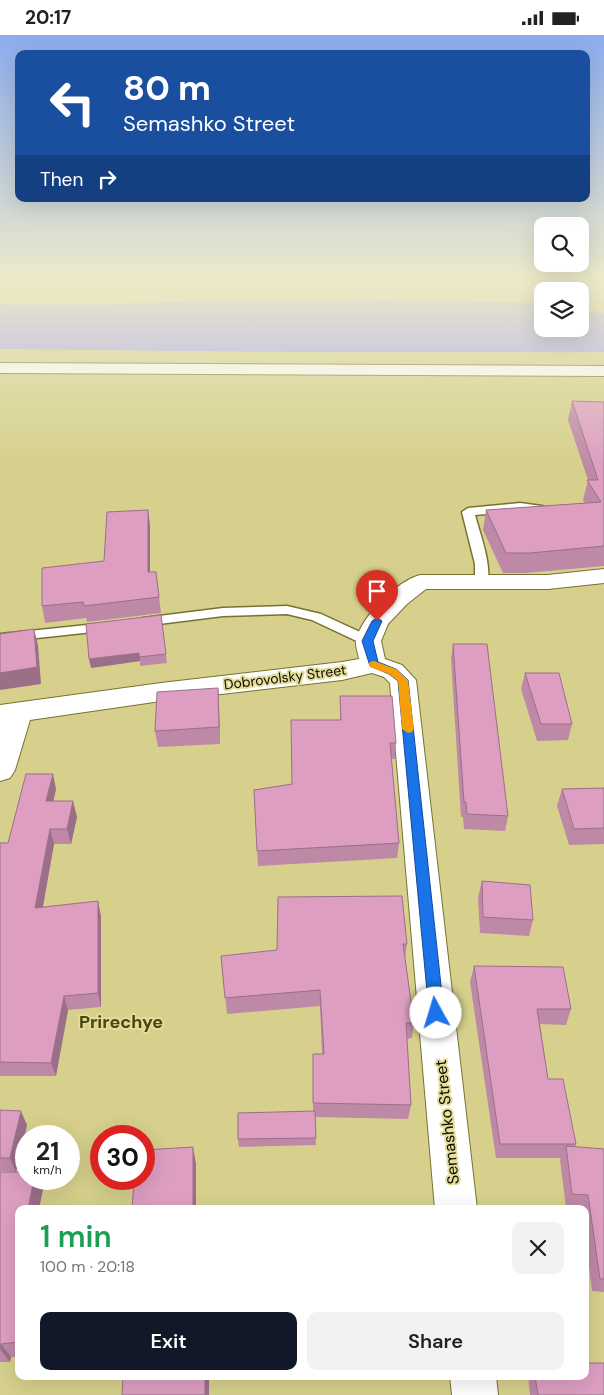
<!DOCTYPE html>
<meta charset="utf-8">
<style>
body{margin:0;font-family:"DM Sans",sans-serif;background:#f2f2f2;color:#222;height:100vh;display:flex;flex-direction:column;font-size:19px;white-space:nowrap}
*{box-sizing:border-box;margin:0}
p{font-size:16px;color:#767676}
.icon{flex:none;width:28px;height:28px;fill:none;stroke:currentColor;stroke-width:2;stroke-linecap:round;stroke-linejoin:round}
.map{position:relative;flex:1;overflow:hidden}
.side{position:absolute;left:15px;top:1170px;width:574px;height:175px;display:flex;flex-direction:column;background:#fff;border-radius:10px;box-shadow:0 5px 20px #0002}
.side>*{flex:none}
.hud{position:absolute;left:15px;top:15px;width:575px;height:152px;border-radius:10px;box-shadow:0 5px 20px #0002;background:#1a4fa0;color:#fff;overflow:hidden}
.fabs{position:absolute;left:534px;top:182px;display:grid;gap:10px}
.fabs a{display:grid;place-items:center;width:55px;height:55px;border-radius:10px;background:#fff;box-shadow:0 5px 20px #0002;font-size:25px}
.speed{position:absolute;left:15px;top:1090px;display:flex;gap:10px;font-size:25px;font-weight:700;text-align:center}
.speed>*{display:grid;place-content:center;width:65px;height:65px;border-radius:50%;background:#fff;box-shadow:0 5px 20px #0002;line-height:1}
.speed small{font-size:12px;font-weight:400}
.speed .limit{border:8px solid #d22;background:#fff;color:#111}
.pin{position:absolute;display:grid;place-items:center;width:42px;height:42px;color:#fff;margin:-51px -21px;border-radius:50% 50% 50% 0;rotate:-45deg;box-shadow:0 0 5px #0007}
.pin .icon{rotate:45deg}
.me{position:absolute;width:55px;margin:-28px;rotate:354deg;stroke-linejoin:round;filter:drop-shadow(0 0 4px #0008)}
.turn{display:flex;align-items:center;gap:18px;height:105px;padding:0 25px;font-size:22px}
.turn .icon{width:65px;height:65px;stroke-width:2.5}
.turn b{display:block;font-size:35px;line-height:42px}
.then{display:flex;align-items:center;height:48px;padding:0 25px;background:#0003;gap:10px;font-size:19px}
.round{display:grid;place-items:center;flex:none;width:52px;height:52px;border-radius:10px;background:#f2f2f2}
.headline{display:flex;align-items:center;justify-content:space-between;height:85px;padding:0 25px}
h1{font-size:30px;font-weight:600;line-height:38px;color:#1e9e55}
.button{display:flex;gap:10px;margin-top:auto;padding:10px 25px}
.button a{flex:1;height:58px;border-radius:10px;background:#111827;color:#fff;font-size:20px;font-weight:600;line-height:58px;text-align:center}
.button a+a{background:#f2f2f2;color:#222}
.status{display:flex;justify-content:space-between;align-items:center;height:35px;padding:0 25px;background:#fff;direction:ltr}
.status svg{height:14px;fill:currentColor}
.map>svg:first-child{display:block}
</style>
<div class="status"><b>20:17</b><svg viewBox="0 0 49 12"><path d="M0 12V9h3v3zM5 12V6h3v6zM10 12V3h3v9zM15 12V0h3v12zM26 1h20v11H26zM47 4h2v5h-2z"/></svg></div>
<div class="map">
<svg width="604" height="1360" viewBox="0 0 604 1360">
<rect width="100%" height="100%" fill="#d6d08c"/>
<path fill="#a3a1f5" d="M388,265L542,268V294H580V274L604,278V317H291L0,314V269L83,270L202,266Z"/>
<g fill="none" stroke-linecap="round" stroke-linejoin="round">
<g stroke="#787230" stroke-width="3">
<path id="service" d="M520,468L542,471L548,475L542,479L520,476L475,480C479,496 494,535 486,550H476L475,547V529L462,477L468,473Z
M287,571L321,579L373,603L375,606L373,609H363L312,585L287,579L223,581L143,591L136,587L143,583L223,573Z
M106,588L111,589L113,592L111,595L0,607V599Z"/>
</g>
<g stroke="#787230" stroke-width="2">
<path id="minor" d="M0,328L604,331V341L0,338Z
M604,534V548L548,554H426L407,569L388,589L381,606L385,624L402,630L416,645L477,1174H435L390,648L384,642L372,638L342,645L161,666L30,685L15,735L10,743L0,746V670L161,648L342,627L359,624C358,618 355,610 356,605C362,581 397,546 420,540H548Z
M450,1341H496L498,1360H452Z"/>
</g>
<use href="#service" fill="#fff" fill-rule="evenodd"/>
<use href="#minor" fill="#fff" fill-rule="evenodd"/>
</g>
<path fill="#be88a7" d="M572,366L604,367V531L526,538H503L483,495L486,475L585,468L583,465L588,445L568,385Z
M150,490V537H156L161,578L87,587L86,583L45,588L42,571L104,526Z
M161,580L167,628L140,631V626L91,633Z
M453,609L508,781L505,796L464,794L463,782H461L451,624Z
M525,638L572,689L568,705L537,706L521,654Z
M218,653L220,709L158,712L155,696Z
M340,661L396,708L395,724H391L399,808L397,823L258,831L254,755L292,749L340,685Z
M604,753V809L569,810L557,771L562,754Z
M56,754L53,766L77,782L71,809H54L43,872L101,881V972L68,975L56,1041H0V808H8Z
M482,846L533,885L529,901L480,898L478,862Z
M407,909L405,922L414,988L412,1003L407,1004L411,1070L408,1084L315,1082L316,1110L239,1112L238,1104L313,1076V1019H322L320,971L227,979L221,921Z
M474,931L571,974L566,990L540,989L548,1044L576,1109L575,1112L604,1114V1257L592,1256L585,1200V1174L566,1172L560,1125L561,1123H496L470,947Z
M0,1075L27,1090L16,1137L26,1144H38L43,1154L39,1174H19V1322H11L10,1327H0V1137H14L0,1136Z
M528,1341H585L604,1360H530Z"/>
<path fill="#9b6f88" d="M148,475L150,490V553L148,537Z
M34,594L38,610L41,649L0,655V638Z
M139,618L140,626L91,633L89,624Z
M218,653L219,670L220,709L219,692Z
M53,739L56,754L50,782L46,766Z
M73,766L77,782L71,809L67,794Z
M50,794L54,809L40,887L35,873Z
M98,866L101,881V972L98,958Z
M64,961L68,975L56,1041L51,1028Z
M21,1076L27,1090L16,1137L10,1123Z
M193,1112L196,1129V1174H193Z
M34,1144H38L43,1154L39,1174H28Z
M1,1309L11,1322L10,1327L0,1314Z
M205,1341H209V1360H205Z"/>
<path fill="#dd9ec2" stroke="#9b6f88" d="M572,366L604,367V511L530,518H506L486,475L601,467L587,445H598Z
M148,475V537H156L159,562L84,571L83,567L42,571V533L104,526L107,477Z
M161,580L166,619L139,622V618L89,624L86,589Z
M34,594L37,632L0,638V599Z
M453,609H487L508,781L467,779L466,767H464Z
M525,638H559L572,689H541Z
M218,653L219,692L155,696L157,657Z
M340,661H392L396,708H390L399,808L257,816L254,755L292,749L291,685H341Z
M26,739H53L46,766H73L67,794H50L35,873L98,866V958L64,961L51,1028L0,1027V808H8Z
M604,753V793L574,794L562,754Z
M482,846L530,850L533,885L483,882Z
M402,861L407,909H403L414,988H406L411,1070L313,1068V1019H324L320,955L225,963L221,921L277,915L278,862Z
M474,931L563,932L571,974H537L548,1044H563L576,1109H500Z
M0,1075L21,1076L10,1123H0Z
M315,1076L316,1103L238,1104V1078Z
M566,1111L604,1114V1244H600L588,1160L572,1159Z
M193,1112V1174H132L134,1144H144V1115Z
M0,1137H26V1144H34L28,1174H19V1307L1,1309L0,1314Z
M585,1328H604V1360H538L535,1341H585Z
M123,1341H205V1360H122Z"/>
<linearGradient id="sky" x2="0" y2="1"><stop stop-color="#8caced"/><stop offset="0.56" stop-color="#edeacb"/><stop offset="1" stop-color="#edeacb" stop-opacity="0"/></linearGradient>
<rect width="604" height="432" fill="url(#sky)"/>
<path fill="#1a73e8" stroke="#114b97" d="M377,583L382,586L373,606L378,627L396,634L408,645L444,978L441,983L436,985L431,983L429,978L398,646L389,639L370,631L362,606L372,586Z"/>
<path fill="#f59e0b" d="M374,626L396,634L408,645L414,694L412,697L408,698L402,694L398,646L389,639L370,632L369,629L370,627Z"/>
<g text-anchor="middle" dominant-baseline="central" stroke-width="4" stroke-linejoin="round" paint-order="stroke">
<g font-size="14" fill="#0f0c00" stroke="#e3dd99">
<text transform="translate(285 642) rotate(-7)">Dobrovolsky Street</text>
</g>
<g font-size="16" fill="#0f0c00" stroke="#e3dd99">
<text transform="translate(447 1087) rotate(-96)">Semashko Street</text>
</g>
<g font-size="18" font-weight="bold" fill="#4a4511" stroke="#e3dd99">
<text x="121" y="987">Prirechye</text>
</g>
</g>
</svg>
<div class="fabs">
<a><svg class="icon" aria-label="search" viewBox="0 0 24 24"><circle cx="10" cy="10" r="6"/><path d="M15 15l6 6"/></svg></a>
<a><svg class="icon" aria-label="layers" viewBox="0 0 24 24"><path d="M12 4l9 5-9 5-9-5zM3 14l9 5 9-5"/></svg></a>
</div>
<div class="speed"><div>21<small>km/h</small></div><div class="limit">30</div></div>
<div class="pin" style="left:377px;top:586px;background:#d93025"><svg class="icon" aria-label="arrive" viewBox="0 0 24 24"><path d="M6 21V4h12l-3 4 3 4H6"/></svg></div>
<svg class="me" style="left:436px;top:978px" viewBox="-20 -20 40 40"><circle r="19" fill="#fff"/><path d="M0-13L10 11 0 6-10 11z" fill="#1a73e8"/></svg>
<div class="hud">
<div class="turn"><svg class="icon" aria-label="left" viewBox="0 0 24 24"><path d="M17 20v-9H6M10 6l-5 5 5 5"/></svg><div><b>80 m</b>Semashko Street</div></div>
<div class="then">Then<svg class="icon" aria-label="right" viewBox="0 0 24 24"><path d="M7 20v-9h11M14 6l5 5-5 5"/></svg></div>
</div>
<section class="side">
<div class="headline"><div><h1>1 min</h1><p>100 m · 20:18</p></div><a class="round"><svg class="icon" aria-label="close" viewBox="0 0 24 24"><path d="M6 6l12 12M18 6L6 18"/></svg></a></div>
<div class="button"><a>Exit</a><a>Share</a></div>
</section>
</div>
